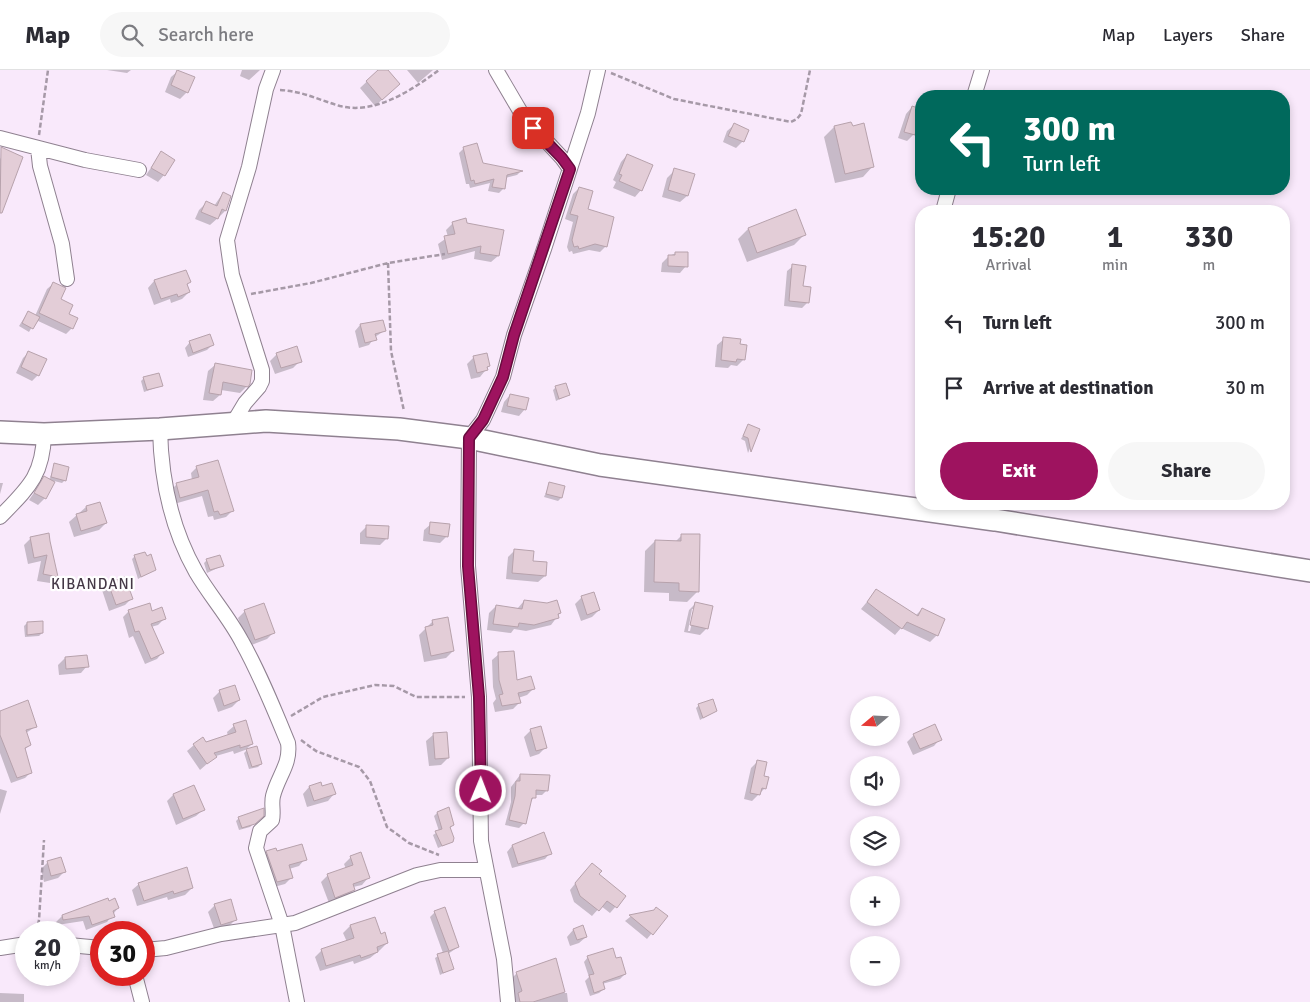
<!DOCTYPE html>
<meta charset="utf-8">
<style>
body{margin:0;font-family:Signika,sans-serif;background:#f7f7f7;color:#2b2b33;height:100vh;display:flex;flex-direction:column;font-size:19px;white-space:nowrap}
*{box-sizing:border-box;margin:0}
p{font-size:16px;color:#7c7c81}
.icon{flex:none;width:28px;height:28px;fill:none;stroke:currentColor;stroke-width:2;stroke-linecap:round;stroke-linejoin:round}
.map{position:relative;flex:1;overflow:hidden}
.sheet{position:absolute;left:915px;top:135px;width:375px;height:305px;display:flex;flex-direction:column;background:#fff;border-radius:20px;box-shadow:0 2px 8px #0003}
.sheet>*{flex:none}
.top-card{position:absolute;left:915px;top:20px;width:375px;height:105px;border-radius:20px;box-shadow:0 2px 8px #0003;background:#00695c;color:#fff;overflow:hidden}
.needle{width:32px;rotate:251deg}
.controls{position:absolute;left:850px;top:626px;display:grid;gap:10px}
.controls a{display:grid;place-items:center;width:50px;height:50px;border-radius:50%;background:#fff;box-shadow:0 2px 8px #0003;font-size:25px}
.speed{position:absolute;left:15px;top:851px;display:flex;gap:10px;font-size:25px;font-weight:700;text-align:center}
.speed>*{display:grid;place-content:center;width:65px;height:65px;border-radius:50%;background:#fff;box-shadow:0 2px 8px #0003;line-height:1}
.speed small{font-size:12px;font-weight:400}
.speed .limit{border:8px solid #d22;background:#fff;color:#111}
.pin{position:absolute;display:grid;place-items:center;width:42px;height:42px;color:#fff;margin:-21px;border-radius:10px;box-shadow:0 2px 8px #0006}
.me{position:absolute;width:55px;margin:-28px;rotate:1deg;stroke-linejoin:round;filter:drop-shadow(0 0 4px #0008)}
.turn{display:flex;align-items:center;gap:18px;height:105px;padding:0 25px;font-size:22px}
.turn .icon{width:65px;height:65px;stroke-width:2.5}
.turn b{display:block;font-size:35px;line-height:42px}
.eta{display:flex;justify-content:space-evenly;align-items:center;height:85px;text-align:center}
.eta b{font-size:30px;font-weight:800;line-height:35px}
.action{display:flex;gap:10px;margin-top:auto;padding:10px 25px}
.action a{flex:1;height:58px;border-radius:30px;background:#9e135f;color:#fff;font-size:20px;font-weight:800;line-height:58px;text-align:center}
.action a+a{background:#f7f7f7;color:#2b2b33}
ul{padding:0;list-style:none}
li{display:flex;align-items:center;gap:15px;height:65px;padding:0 25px}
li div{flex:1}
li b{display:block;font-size:19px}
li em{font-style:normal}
header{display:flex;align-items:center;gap:30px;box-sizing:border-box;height:70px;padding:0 25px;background:#fff;border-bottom:1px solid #e1e1e2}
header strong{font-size:24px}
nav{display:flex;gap:28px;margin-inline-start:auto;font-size:18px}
.search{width:350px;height:45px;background:#f7f7f7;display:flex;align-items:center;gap:12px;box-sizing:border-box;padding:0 18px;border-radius:28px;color:#7c7c81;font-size:19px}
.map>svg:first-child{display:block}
</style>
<header>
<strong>Map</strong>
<div class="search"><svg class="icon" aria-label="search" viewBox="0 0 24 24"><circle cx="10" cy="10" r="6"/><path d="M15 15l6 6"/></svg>Search here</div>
<nav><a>Map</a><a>Layers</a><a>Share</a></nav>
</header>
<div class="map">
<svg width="1310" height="932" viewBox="0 0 1310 932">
<rect width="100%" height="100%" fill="#f9e9fb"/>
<path fill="#0003" fill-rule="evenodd" d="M107,0H131L127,3Z
M242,0H260L249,10L240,6Z
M379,0H386L392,21L375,36L360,18Z
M407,0H433L418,13Z
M178,1L187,22L180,29L165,22L171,7Z
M912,37L914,64L907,71L898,68L906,44Z
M734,55L743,71L736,78L723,72L727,61Z
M834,57L873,96L863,107L835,113L824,67Z
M464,78L482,94L520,102L517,105L505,108L503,119L499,123L488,121L490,113L470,118L469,114H466L459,83Z
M7,81L5,131L0,136V89Z
M161,83L164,105L158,112L146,105Z
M627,85L641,120L635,127L613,118L616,112L613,110L621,92Z
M674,101L687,126L680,132L662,127L667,108Z
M579,118L586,140L606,176L600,182L589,180L573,184L572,181L569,182L567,177L573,152L565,149L573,124Z
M223,123L225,141L219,147L210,155L195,149L199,140L206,133L214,136Z
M453,153L466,154L498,186L491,192L474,189L475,181L442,190L438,174L448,167L446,160Z
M748,159L804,165L794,175L747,192L738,169Z
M676,183L686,196L680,203L661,202L662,193L669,186Z
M793,196L808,232L802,238L784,236L787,201Z
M185,202L189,222L182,229L171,233L170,229L154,235L148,218L154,211Z
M54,213L72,258L66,264L36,250L29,262L19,256L28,242L35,246L47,219Z
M360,255L384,261L375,267L369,275L359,278L355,261Z
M724,269L739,275L744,289L737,296L731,295L728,298L715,297L717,275Z
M190,272L212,275L207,280L188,287L185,278Z
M29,282L38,305L32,311L16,303L23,288Z
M277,284L300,291L293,298L275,304L270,291Z
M474,287L489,296L480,307L471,309L467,294Z
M215,295L247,316L240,323L221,320L220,325L213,331L203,330L208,301Z
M144,308L161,316L144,322L141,311Z
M556,317L568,325L556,331L553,320Z
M510,325L525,339L519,346L501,342L504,332Z
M748,356L758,360L748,383L745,371L741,369Z
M55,395L65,410L62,413L54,411L45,428L38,435L29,430L44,408L49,410Z
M197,397L232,441L226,447L214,450L213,446L208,447L202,426L174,434L171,420L177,414L192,410L191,403Z
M0,413H3L0,424Z
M550,413L561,428L558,431L544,427Z
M99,433L106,453L99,460L74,467L69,452L86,437Z
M431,454L447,466L440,473L423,471L424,460Z
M367,456L387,468L380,475L360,474V463Z
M48,465L56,507L50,513L37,511L41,491L28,494L24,475L31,468Z
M682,465L698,521L687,532L669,531V523L644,522L645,481L655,471L675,472Z
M515,480L531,492L545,506L538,512L506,509L508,487Z
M135,486L155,499L138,509L132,489Z
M207,490L222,496L207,503L204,493Z
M109,514L132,528L125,535L109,541L102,520Z
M876,521L915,546L922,539L937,565L930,572L901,558L895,565L861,539Z
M582,527L599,540L592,547L581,551L575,534Z
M524,531L560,543L551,555L526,561L514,559L511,563L487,560L489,543L496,536L517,539Z
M696,533L707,558L700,565L684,562L689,540ZM692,539H695L690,561H688Z
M129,541L151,542L164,549L158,555L151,557L162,583L157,589L145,594L133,566L129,568L123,547Z
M245,541L274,562L267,569L249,576L238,548Z
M433,551L453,581L446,588L424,592L419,565Z
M27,553L42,563L39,566L25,567L24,556Z
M499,584L516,611L533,619L527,625L518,628L520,632L513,639L495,642L493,633L496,629L493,617L492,590Z
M65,588L87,596L81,603L59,605L58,595Z
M220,621L239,630L232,637L218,642L213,628Z
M699,635L716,641L700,650L696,638Z
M0,643L35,657L26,663L30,675L24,680L30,703L25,708L11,713L0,683Z
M234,656L252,674L245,680L234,684L233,681L216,686L200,700L187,681L194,675L228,666L227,662Z
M531,660L546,677L539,684L530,687L524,667Z
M433,665L448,688L441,695L429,696L426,671Z
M914,665L940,669L934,676L913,685L907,672Z
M247,680L261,694L258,697L249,699L244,683Z
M758,691L765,718L752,731L744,729L751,698Z
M520,705L547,720L542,725H535L530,733L524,753L519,758L505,755L511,732V717Z
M320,714L321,718L334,724L328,731L307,737L303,724L309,717Z
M193,716L203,740L196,746L176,755L167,731L173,725Z
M0,719L7,721L0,744Z
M437,743L453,755L450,758L452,772L438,778L433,765L439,761L434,746Z
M263,745L250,757L239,760L236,751L239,748Z
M543,764L550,783L545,789L512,798L507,782L512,776Z
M301,775L305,789L299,796L289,799L292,807L285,814L270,818L260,789L267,783Z
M351,787L368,808L362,815L353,817L354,820L347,826L329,833L321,812L328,805L346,799L344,794Z
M61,789L64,802L58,808L44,812L41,799L47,793Z
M586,800L597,804L624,827L610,843L601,836L592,846L574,832L570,820Z
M139,814L192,818L185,825L168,830L167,827L137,836L132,820Z
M215,835L236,849L229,856L215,861L208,842Z
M118,838L107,852L86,860L83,851L57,855L56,852L62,846Z
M654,841L666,846L647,869L625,851L630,847Z
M435,842L458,877L448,884L452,899L440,905L435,888L443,883L430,847Z
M374,848L380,865L387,873L380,880L370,888L354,894L353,891L320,901L315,887L322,880L347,872L343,863L350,856Z
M573,860L586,867L579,873L570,876L567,867Z
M588,887L616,890L625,904L620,909L602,914L604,919L599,923L590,926L585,911L589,907L584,892Z
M555,890L564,923H567L568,932H513L515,926L511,909L517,903Z
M0,923L24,924V932H0Z"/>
<path fill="#e3cdd7" stroke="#b7a2ac" d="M177,0L195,7L188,23L171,15Z
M378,0H388L400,14L382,30L366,11Z
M912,36L921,39L915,65L904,62Z
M851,52L853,56L864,53L874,97L845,104L834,56Z
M734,53L749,60L744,72L728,66Z
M477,73L483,93L523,101L507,105L505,119L492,117L494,109L475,114L474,110L471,111L463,77Z
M1,77L23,87L2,143H0Z
M161,81L175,90L165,106L151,98Z
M627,84L653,95L642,121L619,111L622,105L619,104Z
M674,98L695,104L688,126L668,120Z
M579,117L593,121L588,139L614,147L607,177L595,174L579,179L578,176L574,177L572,170L578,146L570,144Z
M223,122L231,126L226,141L222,139L218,149L201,142L206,131L217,136Z
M796,139L806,165L757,183L748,158Z
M466,148L467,153L504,160L499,186L480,183L481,176L448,184L444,166L455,164L452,152Z
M675,182H688V197L668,196V185H675Z
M792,194L806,196L803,216L811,217L809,233L789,231Z
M186,200L191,212L187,214L190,222L178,227L177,224L161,229L154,210Z
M53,212L66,218L61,229L73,235L69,244L78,248L73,259L39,243Z
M28,241L40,247L33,259L22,253Z
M383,250L386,261L375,264L377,270L365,273L360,254Z
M210,264L214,275L193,283L189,271Z
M723,267L741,269L740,274L747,275L745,290L737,289L736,292L721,290Z
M297,276L302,292L281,298L276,283Z
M28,281L47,289L39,306L21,297Z
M487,283L490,296L487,297L488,300L477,303L473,286Z
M215,293L252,300L250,314L248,317L223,312L221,325L209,323Z
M159,303L163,316L147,320L143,307Z
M566,313L570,325L559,329L555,316Z
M510,324L529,328L526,340L507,336Z
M748,354L760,359L751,382L748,368L743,366Z
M218,390L234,441L220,445L218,441L214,442L208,420L180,428L176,413L199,407L196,396Z
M54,393L69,397L66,411L51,407Z
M44,406L55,412L46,429L34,423Z
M549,412L565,416L562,428L546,424Z
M100,432L107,453L81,461L76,444L87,441L86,436Z
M430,452L450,454L448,467L429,464Z
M366,455L389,456L388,469L366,467Z
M49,463L50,471L58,507L43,504L47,485L34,488L30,467Z
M681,464H700L699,522L679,521V513L654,512L655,470L681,471Z
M514,479L534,481L533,491L547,492L546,506L512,503Z
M145,482L147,486L151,484L156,500L141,507L134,485Z
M220,485L224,496L210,500L206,489Z
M125,507L133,529L116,535L108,513Z
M876,519L918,546L922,538L945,549L938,566L907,552L902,559L886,547L867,532Z
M594,522L600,540L587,545L581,526Z
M524,530L547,533L557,530L561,543L558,544L559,548L534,555L519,553L518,557L493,554L496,535L522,539Z
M695,532L713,536L708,559L690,555Z
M150,533L152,541L162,537L166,549L151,554L164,583L151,589L139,561L135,562L128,540Z
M264,533L275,563L255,570L244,540Z
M448,547L454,581L431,586L425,557L433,555L432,550Z
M43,551V563L27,565V552Z
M514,581L517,610L531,606L535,619L518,623L521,633L502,636L499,625L503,624L499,610L498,582Z
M87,585L89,597L66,599L65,587Z
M235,615L240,630L224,636L219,620Z
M713,629L717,641L703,648L698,634Z
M28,630L37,657L26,660L31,675L25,678L32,703L17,708L0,665V641Z
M246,650L253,674L240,678V675L214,683L217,687L207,694L193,674L203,667L206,672L236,662L233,654Z
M935,654L942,670L920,679L913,664Z
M541,656L547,678L536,681L530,659Z
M447,662L449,688L435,689L433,663Z
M257,676L262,694L252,697L246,679Z
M757,690L767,692L764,706L769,707L766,719L762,718L760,725L750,723Z
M520,704L550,705L548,721L536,720V728H532L526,754L509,750L515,726L516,711H520Z
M321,712L322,716L332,713L336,724L314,731L309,716Z
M194,715L205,740L183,749L173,724Z
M449,737L454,755L450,757L454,768L453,772L442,776L435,761L442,759L437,742Z
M264,738V746L255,754L242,758L238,747Z
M544,762L552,784L518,794L512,775Z
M302,774L307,790L289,795L293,808L277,812L266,781L276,778L277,781Z
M361,782L370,808L353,814L355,820L335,828L327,804L353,795L350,786Z
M61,787L66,802L51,806L47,791Z
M592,793L602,801L599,804L626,826L617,838L607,831L599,841L580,826L575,813Z
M187,797L193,818L174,824L173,821L144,831L138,813Z
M108,828L109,831L115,828L119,838L113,841L115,847L92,855L89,846L63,850L62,845Z
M231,829L237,850L221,855L214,834Z
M445,837L459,877L449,881L434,841Z
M656,837L668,846L653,865L629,845L654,840Z
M375,847L381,864L385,862L388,873L377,877L378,882L361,888L360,885L326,896L321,879L354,868L350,855Z
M583,855L587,867L577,870L573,859Z
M613,878L616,888L621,887L626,904L603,912L605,919L594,923L589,905L594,904L587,886Z
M448,881L454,899L443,903L437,884Z
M556,888L565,922L533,932H520L518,923L522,921L516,902Z"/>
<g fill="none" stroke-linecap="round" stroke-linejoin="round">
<g stroke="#8f8190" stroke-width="16">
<path id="minor" d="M496,0L523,46L562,88L570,99
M974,26L982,0
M0,68L85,90L139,100
M38,78L40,96L62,174L67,209
M943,141L949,119
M233,353L245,333L259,317L262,311V300L232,205L227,170L249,97L266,19L273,0
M160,359C161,409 171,458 196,502C210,526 229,547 242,572C260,604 274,639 288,673C291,694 278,706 273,726C271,734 274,742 272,750L260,761L256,778L282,855L297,932
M982,434L995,450
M0,447C28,418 43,406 44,364
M69,875L101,878
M0,878L26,874
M144,880L166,878L221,864L295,853L417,805L440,800H486
M135,905L142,932
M508,932L504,889L481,771L479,627L468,496L469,368L483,350L503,307L514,265L544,179L588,43L598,0"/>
</g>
<g stroke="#8f8190" stroke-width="24">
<path id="primary" d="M0,362L44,364L160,359L266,351L399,359L469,368L600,395L995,450L1310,501"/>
</g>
<path stroke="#a699a7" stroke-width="2.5" stroke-dasharray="5 2.5" stroke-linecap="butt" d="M611,3L674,29L791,52L797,49L801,44L810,0
M280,20C302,21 319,30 340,36C375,45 412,20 439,0
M39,65L48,0
M388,193L391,281L404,341
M251,224L311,213L388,193L445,184
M291,646L323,627L375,615L394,616L416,627H465
M301,670L316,681L359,697L370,711L387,757L409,773L439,785
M36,862L39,850L44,770"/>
<use href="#minor" stroke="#fff" stroke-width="14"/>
<use href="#primary" stroke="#fff" stroke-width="21"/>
</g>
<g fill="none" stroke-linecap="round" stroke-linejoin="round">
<g stroke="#670c3e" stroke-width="12">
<path id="route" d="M481,721L479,627L468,496L469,368L483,350L503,307L514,265L570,99L562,88L533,58"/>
</g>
<use href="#route" stroke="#9e135f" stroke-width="9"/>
</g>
<g text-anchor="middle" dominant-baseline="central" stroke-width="4.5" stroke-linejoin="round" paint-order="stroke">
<g font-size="15" letter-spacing="1" fill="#443846" stroke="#fff">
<text x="93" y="514">KIBANDANI</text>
</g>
</g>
</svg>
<div class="controls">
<a><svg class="needle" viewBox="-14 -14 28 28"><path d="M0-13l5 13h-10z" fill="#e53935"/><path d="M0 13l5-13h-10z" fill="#7c7c81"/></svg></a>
<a><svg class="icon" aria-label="sound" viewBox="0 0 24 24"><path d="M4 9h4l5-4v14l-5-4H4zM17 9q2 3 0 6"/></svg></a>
<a><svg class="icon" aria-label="layers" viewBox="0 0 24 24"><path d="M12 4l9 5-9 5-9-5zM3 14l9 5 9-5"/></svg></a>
<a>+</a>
<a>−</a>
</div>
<div class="speed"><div>20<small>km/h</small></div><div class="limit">30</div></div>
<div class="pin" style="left:533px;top:58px;background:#d93025"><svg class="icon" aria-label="arrive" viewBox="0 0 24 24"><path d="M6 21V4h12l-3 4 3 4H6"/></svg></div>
<svg class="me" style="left:481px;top:721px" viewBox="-20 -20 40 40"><circle r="17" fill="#9e135f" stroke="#fff" stroke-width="3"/><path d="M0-11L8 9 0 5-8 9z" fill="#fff"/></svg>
<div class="top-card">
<div class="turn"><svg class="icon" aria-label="left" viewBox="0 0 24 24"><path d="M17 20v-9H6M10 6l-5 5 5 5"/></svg><div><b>300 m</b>Turn left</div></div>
</div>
<section class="sheet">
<div class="eta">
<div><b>15:20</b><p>Arrival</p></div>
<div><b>1</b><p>min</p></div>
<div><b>330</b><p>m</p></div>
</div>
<ul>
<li><svg class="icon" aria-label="left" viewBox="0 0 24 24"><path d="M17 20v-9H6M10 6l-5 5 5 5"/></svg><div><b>Turn left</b></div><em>300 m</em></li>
<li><svg class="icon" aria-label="arrive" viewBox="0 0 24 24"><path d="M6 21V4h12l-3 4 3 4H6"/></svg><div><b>Arrive at destination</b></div><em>30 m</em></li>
</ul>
<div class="action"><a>Exit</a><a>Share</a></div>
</section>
</div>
